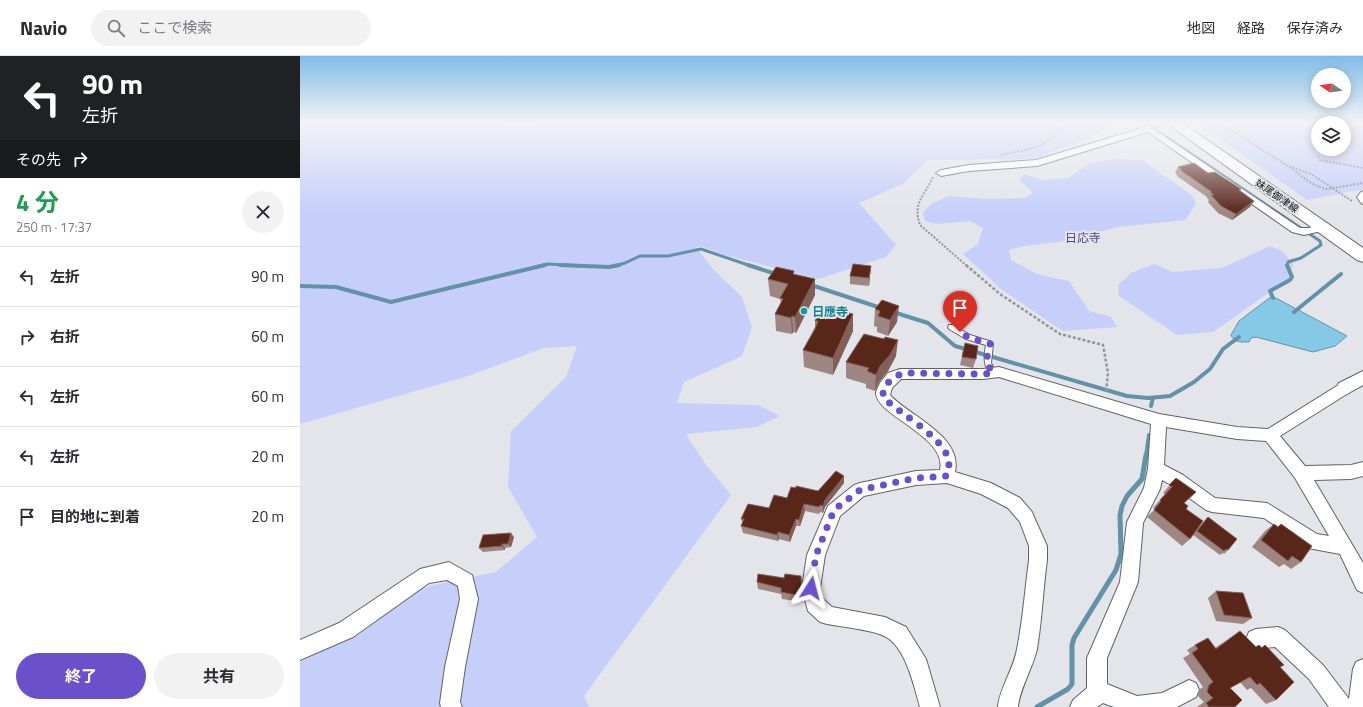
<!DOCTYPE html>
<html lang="ja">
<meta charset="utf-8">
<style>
body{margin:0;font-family:"Titillium Web","Noto Sans JP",sans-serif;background:#f2f2f3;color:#2b2b33;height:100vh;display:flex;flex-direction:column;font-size:15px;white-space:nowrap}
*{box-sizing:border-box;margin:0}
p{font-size:13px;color:#7c7c81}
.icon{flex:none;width:22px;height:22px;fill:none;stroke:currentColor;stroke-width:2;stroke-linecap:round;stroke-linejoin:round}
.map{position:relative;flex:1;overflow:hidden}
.side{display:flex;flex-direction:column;background:#fff;width:300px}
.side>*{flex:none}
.hud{background:#202124;color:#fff;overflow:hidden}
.needle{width:26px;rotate:283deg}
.fabs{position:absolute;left:1011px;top:12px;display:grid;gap:8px}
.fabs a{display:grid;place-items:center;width:40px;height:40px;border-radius:50%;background:#fff;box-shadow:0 2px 10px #0003;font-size:20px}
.pin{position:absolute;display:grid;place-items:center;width:34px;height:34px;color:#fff;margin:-41px -17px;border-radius:50% 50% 50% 0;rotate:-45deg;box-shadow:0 0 4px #0007}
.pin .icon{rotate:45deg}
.me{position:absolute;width:44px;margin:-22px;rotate:9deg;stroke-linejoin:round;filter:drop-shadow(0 0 3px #0008)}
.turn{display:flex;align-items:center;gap:14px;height:84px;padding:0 16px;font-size:18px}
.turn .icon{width:52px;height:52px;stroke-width:2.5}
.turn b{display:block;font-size:28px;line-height:34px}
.then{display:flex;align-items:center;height:38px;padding:0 16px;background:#0003;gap:8px;font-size:15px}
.round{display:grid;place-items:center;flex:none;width:42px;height:42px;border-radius:21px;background:#f2f2f3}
.headline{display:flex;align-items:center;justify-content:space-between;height:68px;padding:0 16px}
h1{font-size:24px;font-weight:700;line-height:30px;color:#1e9e55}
.action{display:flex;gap:8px;margin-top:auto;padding:8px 16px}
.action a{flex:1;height:46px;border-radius:24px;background:#6a50ca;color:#fff;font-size:16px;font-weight:700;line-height:46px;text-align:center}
.action a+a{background:#f2f2f3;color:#2b2b33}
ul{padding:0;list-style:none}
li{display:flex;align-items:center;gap:12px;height:60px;padding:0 16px;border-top:1px solid #e1e1e2}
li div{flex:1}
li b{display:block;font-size:15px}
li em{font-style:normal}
header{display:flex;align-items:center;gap:24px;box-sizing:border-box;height:56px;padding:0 20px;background:#fff;border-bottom:1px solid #e1e1e2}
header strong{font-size:19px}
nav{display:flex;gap:22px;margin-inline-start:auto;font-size:14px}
.search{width:280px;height:36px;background:#f2f2f3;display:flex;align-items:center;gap:10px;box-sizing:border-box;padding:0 14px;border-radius:22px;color:#7c7c81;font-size:15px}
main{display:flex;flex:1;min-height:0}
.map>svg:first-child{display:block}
</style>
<header>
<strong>Navio</strong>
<div class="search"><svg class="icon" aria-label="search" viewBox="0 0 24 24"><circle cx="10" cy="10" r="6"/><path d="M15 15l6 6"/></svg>ここで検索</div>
<nav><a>地図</a><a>経路</a><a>保存済み</a></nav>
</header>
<main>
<section class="side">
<div class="hud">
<div class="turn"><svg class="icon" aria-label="left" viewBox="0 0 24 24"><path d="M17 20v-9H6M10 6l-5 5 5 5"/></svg><div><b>90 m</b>左折</div></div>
<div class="then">その先<svg class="icon" aria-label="right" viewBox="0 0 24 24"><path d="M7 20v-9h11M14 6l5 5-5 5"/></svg></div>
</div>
<div class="headline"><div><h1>4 分</h1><p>250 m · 17:37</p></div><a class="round"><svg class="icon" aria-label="close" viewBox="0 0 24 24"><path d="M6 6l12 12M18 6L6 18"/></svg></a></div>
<ul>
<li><svg class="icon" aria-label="left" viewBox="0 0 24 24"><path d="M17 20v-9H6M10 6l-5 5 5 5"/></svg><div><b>左折</b></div><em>90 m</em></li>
<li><svg class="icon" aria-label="right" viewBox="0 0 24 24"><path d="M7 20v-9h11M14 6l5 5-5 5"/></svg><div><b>右折</b></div><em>60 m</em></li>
<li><svg class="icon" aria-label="left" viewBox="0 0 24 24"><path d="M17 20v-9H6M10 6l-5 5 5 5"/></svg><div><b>左折</b></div><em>60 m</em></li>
<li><svg class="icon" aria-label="left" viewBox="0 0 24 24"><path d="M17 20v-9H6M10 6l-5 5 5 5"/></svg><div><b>左折</b></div><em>20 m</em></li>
<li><svg class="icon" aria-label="arrive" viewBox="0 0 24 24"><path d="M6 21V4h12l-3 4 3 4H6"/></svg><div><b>目的地に到着</b></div><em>20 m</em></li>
</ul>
<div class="action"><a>終了</a><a>共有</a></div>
</section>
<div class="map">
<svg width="1063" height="651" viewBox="0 0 1063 651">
<rect width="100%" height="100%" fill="#e3e5ea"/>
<path fill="#c5cffa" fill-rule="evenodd" d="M0,66H201L224,71L235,66H816L784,85L732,103L627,104L603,128L559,147L596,189L586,201L518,223L425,199L401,190L396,191L414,214L442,241L452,271L442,300L384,326L377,347L458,349L480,360L457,371L386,378L404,406L431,439L284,640L289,651H0V606L60,578L113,536L134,529L196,516L237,481L208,431L211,375L266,321L277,290L244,292L168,320L0,368Z
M896,66H1063V133L1007,144ZM1018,67H1044V93H1018Z
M813,103L842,104L892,139L896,148L885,164L818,171L758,186L724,190L709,194L711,204L737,218L769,225L789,255L811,261L817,271L763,275L702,234L663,198L678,188L683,172L670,165L636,168L625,165L623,157L631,148L648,140L686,143L725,142L733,137L719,123L725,118L742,124L768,122L790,107Z
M970,190L982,195L993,207L990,222L913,276L877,279L819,240L818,229L831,217L854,208L873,216L922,212Z"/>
<path fill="#86c9e6" stroke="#6392a7" d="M972,240L1047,280L1035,290L1013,296L956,281L951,282L949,286C942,286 934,287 931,279L939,265Z"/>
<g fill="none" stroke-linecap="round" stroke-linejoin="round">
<path stroke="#6392a7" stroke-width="3" d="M844,66L1020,185L1021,189L1001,202L988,206L987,210
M239,210L248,208L280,210
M315,210L325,207L340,200H368L401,193L451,210"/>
<path stroke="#6392a7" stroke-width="4" d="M260,209L309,211L319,209
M448,209L476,218
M511,229L581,252
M0,230L36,231L91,246L245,209
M973,242L970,235L990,224L992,221L987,209
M593,256L628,267L655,290L827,340L848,342L870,340L894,326L910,313L923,293L939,281
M994,256L1041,218
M851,350L853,342
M846,400L849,379"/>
<path stroke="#6392a7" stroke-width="5" d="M737,651L768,633L772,628V589L774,582L816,514L821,498L820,459L822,450L827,440L842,423L846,399"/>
<g stroke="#626367" stroke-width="2">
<path id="service" d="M1063,135V148L1061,147L1057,141L1061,136Z
M649,269H653L670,279L692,286L693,288L691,307L696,317L695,319H691C683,309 684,301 686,289L666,283L649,273L648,271Z"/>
</g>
<g stroke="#626367" stroke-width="2">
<path id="minor" d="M849,70L1000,172H1008L1022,169L1027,172L1026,174L1004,179L992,176L848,76L737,110L669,115L641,120L636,117L641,114L669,109L736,104Z
M699,311L859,358L937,371L968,373L1040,328L1045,327L1050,328L1052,332L1050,336L980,380L1005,410L1051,409L1063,406V420L1051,423L1014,424L1063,507V537L1057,534L1040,498L1008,492L964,462L912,456L906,454L871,429L862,424L860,433L843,467L838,526L807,602V628L837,640L862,637L889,624L896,627L899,634L896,641L877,651H814L803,647L797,651H770L773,644L787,632V602L820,526L827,466L844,432L848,413L851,368L699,321L683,323H601L592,332L590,339C609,360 663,380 655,416L691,427L720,442L732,456L734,461L747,490V504C743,533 742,564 737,593C733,611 719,635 718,651H698C699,634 714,612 717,593C723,564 725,533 729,504V490L720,466L708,452L681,438L647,427L616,429L564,440L540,460L525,499L520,532L523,543L532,551L585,561L606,571L626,603L640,651H620C614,630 605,587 582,579C567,573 543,571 527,568L520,566L508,555L502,532L507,499L528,450L554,429L560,427L616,415L640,414C648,380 574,359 576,336L580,327L588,317L600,313H683ZM866,371L937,383L966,385L995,422L1029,480L1017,478L967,447L915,442L883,419L864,409Z
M149,506L172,519L178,543L165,611L160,646L162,651H141L140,647L145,611L160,543L158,530L147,524L129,527L53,581L0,604V584L39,567L120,513Z
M978,571L985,574L1023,609L1049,643L1053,613L1056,606L1063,603V651H1029L1009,623L975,591L956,593L949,590L946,583L949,576L956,573Z"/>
</g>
<g stroke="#626367" stroke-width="2">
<path id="tertiary" d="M1063,315V329L1045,339L1039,337L1036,332L1039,327Z"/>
</g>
<g stroke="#626367" stroke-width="2">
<path id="primary" d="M865,66H881L1063,192V206L1057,204Z"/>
</g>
<path stroke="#949599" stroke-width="2" stroke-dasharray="2 1.5" stroke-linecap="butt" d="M918,66L988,110L1011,118L1052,145
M700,99C720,95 745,93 758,75V66
M1018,100L1020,104L1063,112
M990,111C1001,120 1012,130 1027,133L1063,127
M633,121C625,140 612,146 620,169L667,210"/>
<path stroke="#949599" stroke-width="2.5" stroke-dasharray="3 2" stroke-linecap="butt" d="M666,209L700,238L760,278L803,289L808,317L806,336"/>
<use href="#service" fill="#fff" fill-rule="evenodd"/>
<use href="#minor" fill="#fff" fill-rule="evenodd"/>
<use href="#tertiary" fill="#fff" fill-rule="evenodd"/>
<use href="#primary" fill="#fff" fill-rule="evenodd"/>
</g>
<path fill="#9e8682" d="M878,111L908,117L941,133L940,135L954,145L950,151L932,164L918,157L908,146L909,144L907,142V141L877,120V119L875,117Z
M571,210L569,230L550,228V220Z
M494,215V218L515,239L496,277L493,276L492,278L476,275L475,258L481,247L480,243L470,240L468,223Z
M582,244L597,266L588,280L577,276V271L574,270L575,253Z
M515,265L553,275L533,319L504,311L503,294L515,271Z
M665,287L676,303L673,312L660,309Z
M596,300L588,315L579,326L575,335L566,332V328L546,322V306Z
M544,420V427L525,451L523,457L520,456L519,458L505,455L500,470H496L490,486L479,483L478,485L443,477L441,470L443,467L441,463L469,452L487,442L518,435Z
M876,422L886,453L890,483L882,490L847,461L855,453L853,452L865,438L863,437Z
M908,461L928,494L924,498L923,497L920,499L893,479L905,464Z
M974,468L977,471L981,468L1001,506L991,513L984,508L979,511L952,491L965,475Z
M214,481L211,491L205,492V494L183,496L179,492Z
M501,520L503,546L482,543L481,538L458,533L457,526L484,522Z
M916,535L952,562L943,568L916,565L908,542Z
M940,575L956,591L959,589L961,591L965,589L980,611L976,644L966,648L951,632L947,634L940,626L930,632L935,651H897L904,646L898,640L900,633L903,631L883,602L890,598L887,594L895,589L915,592L931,581Z"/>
<path fill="#825f58" d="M954,145L950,151L932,164L936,158Z
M571,210L570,219L569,230V222Z
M515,223V239L496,277L495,261Z
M599,250L597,266L588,280L590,264Z
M553,258V275L533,319V302Z
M492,260L493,276L492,278L491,262Z
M598,284L596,300L588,315L579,326L575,335L576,319L580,310Z
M544,420V427L525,451L523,457V450L525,444Z
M504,448L505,455L500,470L499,464Z
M496,463V470L490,486L489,479Z
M478,476L479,483L478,485L477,479Z
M211,477L214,481L211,491L208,488Z
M202,488L205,492V494L202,490Z"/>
<path fill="#59261a" stroke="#825f58" d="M894,107L908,117L915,116L941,133L939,134L954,145L936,158L921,150L911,139H914L910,136H912L880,114H882L878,111Z
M553,208L571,210L569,222L550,220Z
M476,211L494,215L493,218L515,223L495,261L492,260L491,262L475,258L483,243L480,242L488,228L468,223Z
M582,244L599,250L590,264L578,260L580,255L575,253Z
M522,250L553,258L533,302L503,294L515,273L518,265H515Z
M564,278L584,283L585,281L598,284L590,299L580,310L576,319L567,315L569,312L546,306Z
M665,287L678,290L676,303L662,301Z
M536,415L544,420L525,444L523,450L520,449L519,451L504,448L499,464L496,463L489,479L478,476L477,479L441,470L444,463H441L448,448L469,452L474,439L487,442L491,431L496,432V430L518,435Z
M876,422L896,436L884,447L888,450L886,453L903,465L890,483L854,454L861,445L860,444L872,431L869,429Z
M908,461L937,483L928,494L926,493L924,495L897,475Z
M974,468L978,471L981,468L1012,490L1001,506L992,500L988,505L961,484Z
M211,477L208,488H202V490L179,492L183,479Z
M458,518L484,522L485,518L501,520L502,540L481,536V532L457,526Z
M916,535L943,537L952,562L924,559Z
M940,575L956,591L959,589L962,592L965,589L984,609L980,611L994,626L976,644L960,627L957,629L950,621L930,632L942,644L935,651H909L906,647L913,642L907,636L909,629L913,626L892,597L898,593L895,589L908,582L916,593Z"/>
<linearGradient id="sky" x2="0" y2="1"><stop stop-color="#81bce7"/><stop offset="0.42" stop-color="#f2f3f6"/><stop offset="1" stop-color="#f2f3f6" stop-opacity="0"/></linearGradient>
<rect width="1063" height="157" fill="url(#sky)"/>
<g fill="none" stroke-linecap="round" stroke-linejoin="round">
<path stroke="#6a50ca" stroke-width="7" stroke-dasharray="0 12.6" d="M511,532L516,499L534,454L560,434L616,422L647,420C647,416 649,411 649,407C647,382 599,358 583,341C582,329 594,319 605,317L683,318L693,317L686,306L690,288L668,281L660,276"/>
</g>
<circle fill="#0f9aa8" stroke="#e3e5ea" stroke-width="1.5" cx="504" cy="255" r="4"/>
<g text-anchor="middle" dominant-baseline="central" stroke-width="4" stroke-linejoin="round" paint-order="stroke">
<g font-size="10" fill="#111113" stroke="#e3e5ea">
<text transform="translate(977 140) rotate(35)">妹尾御津線</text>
</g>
<g font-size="12" fill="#4f4684" stroke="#e3e5ea">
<text x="783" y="181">日応寺</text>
</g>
<g font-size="12" font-weight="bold" fill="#0d838f" stroke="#e3e5ea" text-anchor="start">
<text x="512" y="255">日應寺</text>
</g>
</g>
</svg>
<div class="fabs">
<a><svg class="needle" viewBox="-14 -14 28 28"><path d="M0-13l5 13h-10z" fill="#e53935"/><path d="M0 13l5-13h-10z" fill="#7c7c81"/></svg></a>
<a><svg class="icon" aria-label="layers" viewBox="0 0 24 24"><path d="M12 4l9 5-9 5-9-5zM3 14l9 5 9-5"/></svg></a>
</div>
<div class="pin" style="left:660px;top:276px;background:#d93025"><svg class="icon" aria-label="arrive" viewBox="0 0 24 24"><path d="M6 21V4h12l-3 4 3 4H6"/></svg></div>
<svg class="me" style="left:511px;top:532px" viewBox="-20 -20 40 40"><path d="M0-17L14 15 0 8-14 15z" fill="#6a50ca" stroke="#fff" stroke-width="4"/></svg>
</div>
</main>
